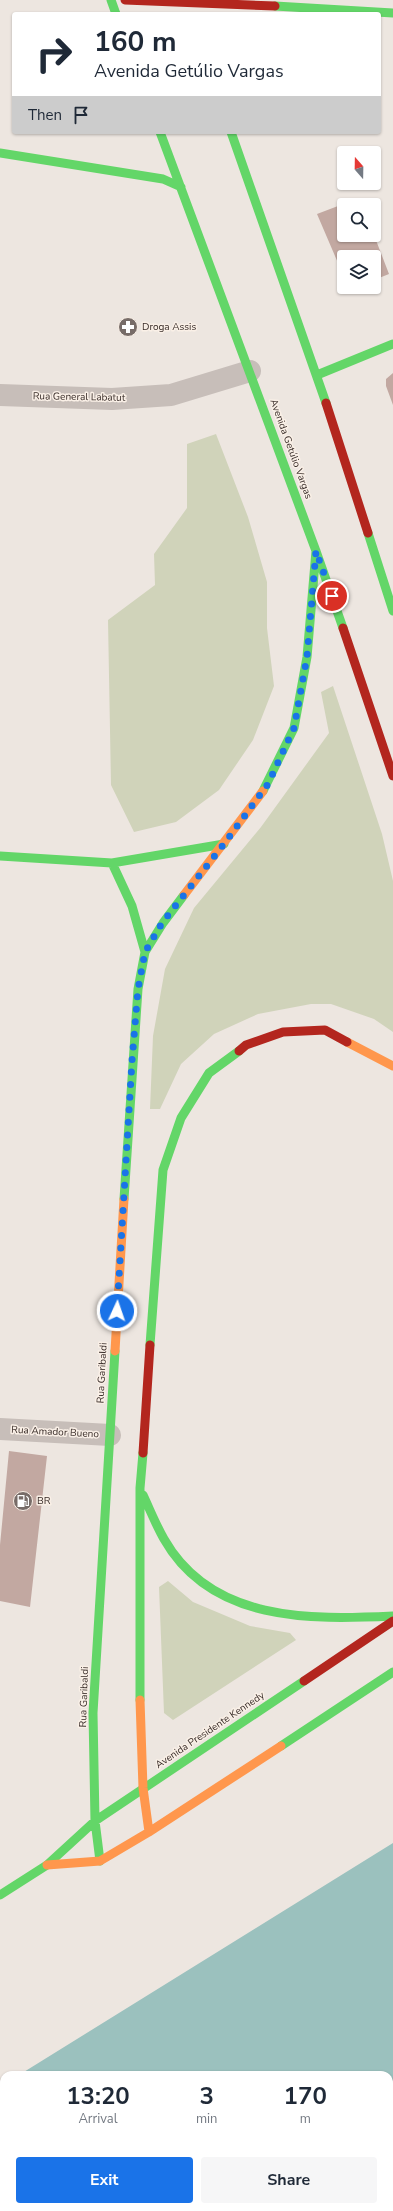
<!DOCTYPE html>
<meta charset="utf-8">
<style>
body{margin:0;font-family:"Nunito Sans",sans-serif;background:#f6f6f7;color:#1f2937;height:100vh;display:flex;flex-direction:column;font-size:15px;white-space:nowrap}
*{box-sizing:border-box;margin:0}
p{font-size:13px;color:#747a83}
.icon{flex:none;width:22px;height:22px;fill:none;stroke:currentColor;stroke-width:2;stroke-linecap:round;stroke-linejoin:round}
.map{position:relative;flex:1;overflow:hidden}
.sheet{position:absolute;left:0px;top:2071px;width:393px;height:140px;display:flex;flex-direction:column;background:#fff;border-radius:12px 12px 0 0;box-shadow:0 1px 3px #0004}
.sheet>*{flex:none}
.banner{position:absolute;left:12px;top:12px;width:369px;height:122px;border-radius:4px;box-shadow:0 1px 3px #0004;background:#fff;color:#1f2937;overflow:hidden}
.needle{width:26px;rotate:340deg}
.controls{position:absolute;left:337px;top:146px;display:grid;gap:8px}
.controls a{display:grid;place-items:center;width:44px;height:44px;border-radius:4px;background:#fff;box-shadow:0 1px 3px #0004;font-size:20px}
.pin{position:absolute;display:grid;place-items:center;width:34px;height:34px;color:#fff;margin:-17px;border:2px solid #fff;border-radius:50%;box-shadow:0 1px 4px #0007}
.me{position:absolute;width:44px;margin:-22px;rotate:3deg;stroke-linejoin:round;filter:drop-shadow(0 0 3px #0008)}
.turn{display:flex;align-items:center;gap:14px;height:84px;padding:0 16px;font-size:18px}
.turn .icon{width:52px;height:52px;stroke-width:2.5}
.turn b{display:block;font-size:28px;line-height:34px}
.then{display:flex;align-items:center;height:38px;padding:0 16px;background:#0003;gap:8px;font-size:15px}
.eta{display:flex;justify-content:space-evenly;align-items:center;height:68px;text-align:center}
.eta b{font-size:24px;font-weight:700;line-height:28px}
.cta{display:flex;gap:8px;margin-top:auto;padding:8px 16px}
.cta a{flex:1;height:46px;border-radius:4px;background:#1a73e8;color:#fff;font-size:16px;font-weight:700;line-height:46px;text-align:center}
.cta a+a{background:#f6f6f7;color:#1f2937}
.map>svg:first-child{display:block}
</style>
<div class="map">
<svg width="393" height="2211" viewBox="0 0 393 2211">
<rect width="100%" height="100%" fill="#ede6e0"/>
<path fill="#d0d3ba" d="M216,434L248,517L267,582V628L274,686L253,740L219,790L176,822L134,832L111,785L108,620L155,585L154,554L187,508V444Z
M333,686L382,834L393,881V1032L374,1019L331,1004H311L258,1014L214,1034L181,1064L160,1109H150L153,1036L165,969L194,908L261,827L329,733L321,692Z
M168,1581L193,1602L250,1626L290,1633L296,1640L173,1720L164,1713L159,1587Z"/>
<path fill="#9bc1be" d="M393,1843V2211H0V2087L4,2084V2207H389V2075H19Z"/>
<path fill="#c2a8a1" d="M359,198L362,205H344V235H374L389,274L374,280V257H344V277L317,214Z
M393,373V405L386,386V379Z
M9,1451L47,1456L30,1607L0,1601V1545Z"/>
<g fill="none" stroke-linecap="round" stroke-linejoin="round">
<path stroke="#c7beb9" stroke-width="22" d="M0,395L112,399L171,395L250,371
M0,1429L110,1435"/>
<path stroke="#63d668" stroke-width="9" d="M111,0L116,14
M275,6L393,13
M160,132L316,551L343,628
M231,132L326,403
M0,153L163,179L181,187
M317,375L393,344
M368,533L393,611
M263,791L294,728L307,657L316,551
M0,856L112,863L224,844
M112,863L132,906L145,952
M124,1199L138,989L145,952L163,923L184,895
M150,1345L163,1170L181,1118L209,1073L239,1051
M143,1495C150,1510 156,1525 164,1539C211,1622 310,1620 393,1616
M140,1700V1488L143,1453
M281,1746L393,1672
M100,1861L95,1821L93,1713L115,1351
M0,1895L47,1865L95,1821L304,1681"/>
<path stroke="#ff974d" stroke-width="9" d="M184,895L263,791
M347,1042L393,1066
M115,1351L124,1199
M140,1700L143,1788L149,1832
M47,1865L100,1861L149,1832L281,1746"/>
<path stroke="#b3261e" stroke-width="9" d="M326,403L368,533
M343,628L393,776
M239,1051L246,1045L283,1032L325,1030L347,1042
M143,1453L150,1345
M304,1681L393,1621"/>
<path stroke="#b3261e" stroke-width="9" d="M125,0L275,6"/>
</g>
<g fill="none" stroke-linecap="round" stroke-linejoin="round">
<path stroke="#1a73e8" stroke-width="7" stroke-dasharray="0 12.6" d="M117,1311L132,1061L138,989L145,952L162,923L224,844L268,784L294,728L307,657L316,551L332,596"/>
</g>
<defs>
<g id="pharmacy-disc" transform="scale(1)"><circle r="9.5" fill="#776c68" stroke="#faf0e7"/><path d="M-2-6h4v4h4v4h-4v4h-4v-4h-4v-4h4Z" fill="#fff"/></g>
<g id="fuel-disc" transform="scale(1)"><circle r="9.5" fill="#776c68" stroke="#faf0e7"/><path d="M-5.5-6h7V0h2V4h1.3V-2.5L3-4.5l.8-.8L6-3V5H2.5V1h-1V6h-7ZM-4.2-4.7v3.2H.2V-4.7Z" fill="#fff"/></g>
</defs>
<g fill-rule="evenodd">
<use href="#pharmacy-disc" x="128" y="327"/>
<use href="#fuel-disc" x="23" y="1501"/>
</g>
<g text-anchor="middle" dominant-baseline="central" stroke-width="3" stroke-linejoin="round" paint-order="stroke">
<g font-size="10" fill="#372b27" stroke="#faf0e7" text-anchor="start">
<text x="142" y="327">Droga Assis</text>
<text x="37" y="1501">BR</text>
</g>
<g font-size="10" fill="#372b27" stroke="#faf0e7">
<text transform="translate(79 397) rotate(1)">Rua General Labatut</text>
<text transform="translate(291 449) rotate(70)">Avenida Getúlio Vargas</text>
<text transform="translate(102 1373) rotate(-87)">Rua Garibaldi</text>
<text transform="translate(55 1432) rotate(3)">Rua Amador Bueno</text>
<text transform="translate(84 1697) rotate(-88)">Rua Garibaldi</text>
<text transform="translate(210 1730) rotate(-34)">Avenida Presidente Kennedy</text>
</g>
</g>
</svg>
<div class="controls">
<a><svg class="needle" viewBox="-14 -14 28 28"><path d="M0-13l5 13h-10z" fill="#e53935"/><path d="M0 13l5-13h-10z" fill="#747a83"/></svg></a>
<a><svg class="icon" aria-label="search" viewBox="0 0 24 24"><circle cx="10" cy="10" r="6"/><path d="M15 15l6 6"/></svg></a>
<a><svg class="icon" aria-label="layers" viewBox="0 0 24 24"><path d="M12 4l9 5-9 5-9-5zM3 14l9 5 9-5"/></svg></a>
</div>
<div class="pin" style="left:332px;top:596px;background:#d93025"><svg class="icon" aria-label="arrive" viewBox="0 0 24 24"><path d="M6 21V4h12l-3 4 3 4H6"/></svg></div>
<svg class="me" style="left:117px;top:1311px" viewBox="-20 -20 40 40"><circle r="17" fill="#1a73e8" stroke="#fff" stroke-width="3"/><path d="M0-11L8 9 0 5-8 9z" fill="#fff"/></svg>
<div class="banner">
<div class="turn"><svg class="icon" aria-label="right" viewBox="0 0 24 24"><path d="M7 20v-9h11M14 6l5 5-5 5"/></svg><div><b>160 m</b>Avenida Getúlio Vargas</div></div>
<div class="then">Then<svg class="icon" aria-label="arrive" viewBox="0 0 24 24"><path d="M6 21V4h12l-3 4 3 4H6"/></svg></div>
</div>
<section class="sheet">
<div class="eta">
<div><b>13:20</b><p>Arrival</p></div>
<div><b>3</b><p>min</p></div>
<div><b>170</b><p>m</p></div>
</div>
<div class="cta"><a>Exit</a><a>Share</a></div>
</section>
</div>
